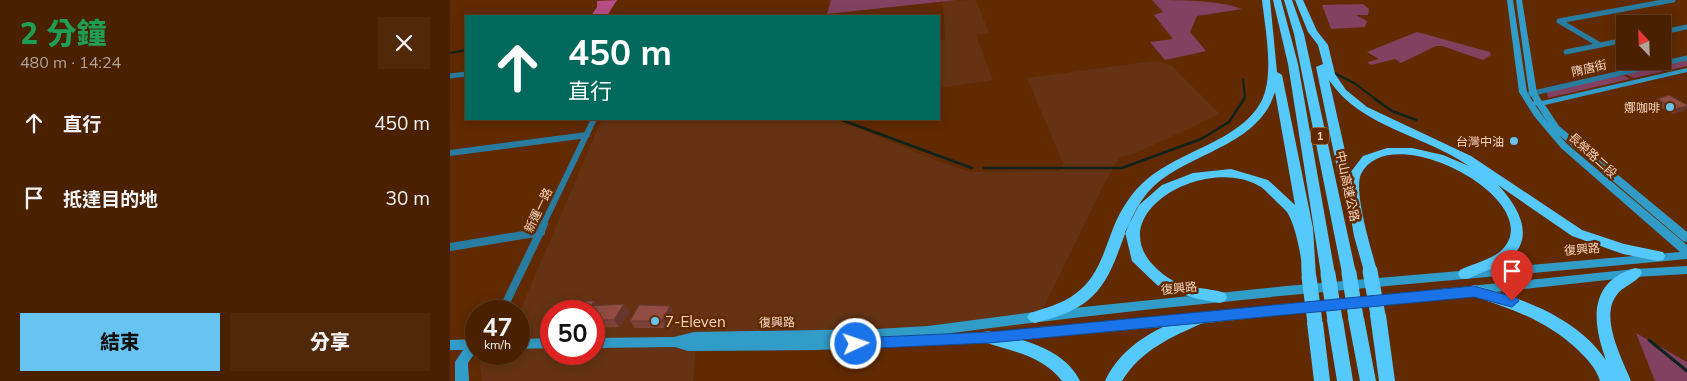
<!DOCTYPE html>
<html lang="zh-TW">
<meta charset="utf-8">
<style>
body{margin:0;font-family:Mulish,"Noto Sans TC",sans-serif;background:#50280a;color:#f1f3f6;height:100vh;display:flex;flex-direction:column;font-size:19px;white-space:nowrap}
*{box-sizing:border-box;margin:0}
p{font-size:16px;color:#b1a399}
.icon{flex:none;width:28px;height:28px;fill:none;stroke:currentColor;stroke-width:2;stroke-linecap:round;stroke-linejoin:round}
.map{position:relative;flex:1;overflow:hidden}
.details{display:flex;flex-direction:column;background:#492000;width:450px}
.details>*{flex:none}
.top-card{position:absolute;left:15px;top:15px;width:475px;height:105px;border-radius:0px;box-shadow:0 2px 12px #0003,0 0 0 1px #613e22;background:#00695c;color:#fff;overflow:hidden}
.needle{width:32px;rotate:337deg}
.buttons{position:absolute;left:1166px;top:15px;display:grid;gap:10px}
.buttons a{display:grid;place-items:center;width:55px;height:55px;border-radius:0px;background:#492000;box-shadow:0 2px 12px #0003,0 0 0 1px #613e22;font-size:25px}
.speed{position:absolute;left:15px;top:300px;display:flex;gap:10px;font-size:25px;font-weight:700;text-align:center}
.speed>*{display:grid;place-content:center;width:65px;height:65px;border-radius:50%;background:#492000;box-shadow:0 2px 12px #0003,0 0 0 1px #613e22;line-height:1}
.speed small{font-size:12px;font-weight:400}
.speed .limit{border:8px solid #d22;background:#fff;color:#111}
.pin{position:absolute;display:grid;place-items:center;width:42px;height:42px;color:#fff;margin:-51px -21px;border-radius:50% 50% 50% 0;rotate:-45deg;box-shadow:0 0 5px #0007}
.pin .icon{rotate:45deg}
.me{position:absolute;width:55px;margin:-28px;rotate:87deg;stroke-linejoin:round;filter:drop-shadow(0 0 4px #0008)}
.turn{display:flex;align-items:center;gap:18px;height:105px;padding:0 20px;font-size:22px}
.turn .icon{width:65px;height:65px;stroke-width:2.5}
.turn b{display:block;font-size:35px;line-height:42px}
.round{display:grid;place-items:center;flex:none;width:52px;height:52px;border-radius:0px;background:#50280a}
.overview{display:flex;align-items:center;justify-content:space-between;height:85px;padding:0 20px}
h1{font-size:30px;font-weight:800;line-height:38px;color:#1e9e55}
.action{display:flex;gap:10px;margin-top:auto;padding:10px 20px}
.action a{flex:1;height:58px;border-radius:0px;background:#67c4f0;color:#111;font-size:20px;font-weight:800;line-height:58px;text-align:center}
.action a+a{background:#50280a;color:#f1f3f6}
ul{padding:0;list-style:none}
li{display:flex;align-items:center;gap:15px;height:75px;padding:0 20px}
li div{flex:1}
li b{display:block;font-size:19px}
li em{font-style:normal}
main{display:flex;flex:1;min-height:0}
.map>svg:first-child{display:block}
</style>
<main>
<section class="details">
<div class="overview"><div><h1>2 分鐘</h1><p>480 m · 14:24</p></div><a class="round"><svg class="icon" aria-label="close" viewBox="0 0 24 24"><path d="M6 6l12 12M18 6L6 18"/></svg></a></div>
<ul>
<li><svg class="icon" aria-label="ahead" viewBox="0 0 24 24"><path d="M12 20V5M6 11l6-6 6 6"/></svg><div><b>直行</b></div><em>450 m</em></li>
<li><svg class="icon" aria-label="arrive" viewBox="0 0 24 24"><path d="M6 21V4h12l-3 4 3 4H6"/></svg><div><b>抵達目的地</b></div><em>30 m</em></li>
</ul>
<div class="action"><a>結束</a><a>分享</a></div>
</section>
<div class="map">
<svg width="1237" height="381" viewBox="0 0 1237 381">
<rect width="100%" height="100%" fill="#612a00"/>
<path fill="#653313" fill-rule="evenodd" d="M526,0L539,33L526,35L543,80L489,88V40L495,39L493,1Z
M705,61L721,65L770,114L684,154L670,157L654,184L585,325L471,336L246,345L243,381H32L29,358L33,354H69V313L152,119H386L493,163L520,172L609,171L613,163L577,78ZM101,311H144V354H101Z"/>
<path fill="#834162" d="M381,0H507L377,14Z
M702,0C729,0 768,0 792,9L747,16L740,32L756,51L715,60L700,42L723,39L704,15L713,12Z
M913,4L919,9L918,15H906L917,21L915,27L881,29L872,5Z
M967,32L1040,52L1041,55L1033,60L992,46H986L951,63L945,59L921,65L917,62L929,59L917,52Z
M1237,60V66L1184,78L1175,74Z
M1171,74L1180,79L1098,98L1097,92Z
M1186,333L1237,362V381H1205Z"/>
<path fill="#b74d84" d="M167,0L157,16H141L147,7V1Z"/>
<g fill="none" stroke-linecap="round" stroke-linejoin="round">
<path stroke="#0e231c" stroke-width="2" d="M0,53L16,50
M882,72L904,83L927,100
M793,100L795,97L793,79"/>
<path stroke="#0e231c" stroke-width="2.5" d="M925,99L942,111L966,120
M389,119L522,168
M534,168H672L751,139L779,122L794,99"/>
<path stroke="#0e231c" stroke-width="3" d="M1199,340L1237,371"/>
<path stroke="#297c9f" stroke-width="5" d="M1212,32L1237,27
M1150,45L1109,21L1223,0
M1116,52L1175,40
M0,76L16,74
M1075,95L1237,58"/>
<path stroke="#297c9f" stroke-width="6" d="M0,153L137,135
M93,225L144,119"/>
<path stroke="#297c9f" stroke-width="8" d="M0,247L91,232
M52,311L94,224"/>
<path fill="#329cc8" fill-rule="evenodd" d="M1057,0H1063L1077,92L1083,102L1084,101L1079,93L1066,0H1072L1087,93L1092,101L1237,68V72L1095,105L1109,126L1237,232V242L1233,241L1109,135L1117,144L1237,245V259C989,282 741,301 494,334L539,332L748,314L1185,269L1237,266V274L1185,277L748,324L539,342L368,350L238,351L225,347L144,348V338L224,337L244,332L427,329L478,326L585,312L836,286L1230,252L1111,148L1084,116L1069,92ZM1085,105L1087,106L1098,123Z
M101,338V348L69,349V339Z
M26,339V351L18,363L19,381H5V362L13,350H0V340Z"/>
<path fill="#56c9fc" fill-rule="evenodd" d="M812,0H820L827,72L832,75L863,228L866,277L864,281L859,282L854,281C850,274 852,266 851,259C849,245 844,223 837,212C833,207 827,203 823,198C819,195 814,188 809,186C752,153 638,221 717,277C734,289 757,287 775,293L777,297L775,301L770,303L748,299L713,288L707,285L682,261L675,232L689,205L712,185L743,173L781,169L818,180L845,205L825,92C809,145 742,152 705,185C669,218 673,273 637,301C622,313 603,318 585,323L580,321L577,317L580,313C595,308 612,304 625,294C648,278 654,251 664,226C671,209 682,192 696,180C729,151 790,141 811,102C825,76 815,28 812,0Z
M823,0H831L848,64L885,274L883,278L878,279L873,278L871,274L838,64Z
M834,0H842L854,34L906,273L904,277L899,278L894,277L892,273L844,34Z
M845,0H853L867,31L878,45L885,74L896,90L917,107L1021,156L1132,230L1174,244L1213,252L1215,256L1213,260L1208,261L1173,254L1122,236L1048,185C1067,205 1087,237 1059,259C1048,268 1033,271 1020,278L1015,279L1010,278L1008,274L1010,270C1024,263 1047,259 1056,245C1090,196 939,117 911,174C903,192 922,251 927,271L925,275H915L904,236L898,201L893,197L866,67L873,64L868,45L858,32ZM879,80C910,127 974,135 1019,166L993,155L962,148H937L913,156L900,173Z
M1185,268L1190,269L1192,273C1187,283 1172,286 1166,296C1150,318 1172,359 1181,381H1150C1146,368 1137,359 1128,350C1096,320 1060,308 1019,295L1017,291L1019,287L1024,285C1073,299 1125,316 1156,360C1142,322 1138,282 1185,268Z
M928,309L933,311L936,315L945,381H929L920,315L923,311Z
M906,312L911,314L914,318L926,381H910L898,318L901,314Z
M748,313L753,315L756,319L753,323C721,337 691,350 672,381H655C672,344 711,325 748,313Z
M885,314L890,316L893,320L903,381H887L877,320L880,316Z
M865,317L870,319L873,323L880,381H864L857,323L860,319Z
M539,331C571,339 614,348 630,381H612C593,356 562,351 533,342L531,337L533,332Z"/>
<path stroke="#56c9fc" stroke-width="15" d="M920,271L928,315
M899,273L906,318
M878,274L885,320
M859,277L865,323"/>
</g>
<path fill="#7d4238" d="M1207,99L1235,110L1223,114L1203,103Z
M144,301L147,305L180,312L169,327L144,328Z
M220,306L224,314L217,328H185L180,321Z"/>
<path fill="#66362e" d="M1237,106V108L1235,110L1223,114L1226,109Z
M144,301L149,309L141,306Z
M174,304L180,312L169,327L164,320Z
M220,306L224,314L217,328L212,321Z"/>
<path fill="#914d41" stroke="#66362e" d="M1219,95L1237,105V106L1226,109L1207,99Z
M122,301H144L141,306L174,304L164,320H144V311H114Z
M189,305L220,306L212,321H180Z"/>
<path fill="#1a73e8" stroke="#114b97" d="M1024,286L1067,298L1069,301L1062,307L1024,297L539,343L406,349L401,348L399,344L401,339L406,338L539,332Z"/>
<g fill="#67c4f0" stroke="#612a00" stroke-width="2">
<circle cx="1220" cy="107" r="5"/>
<circle cx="1064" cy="141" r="5"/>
<circle cx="205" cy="321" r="5"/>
</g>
<g text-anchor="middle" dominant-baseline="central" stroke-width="5" stroke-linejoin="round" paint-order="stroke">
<rect fill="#612a00" stroke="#caa187" stroke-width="1" x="861" y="127.5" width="18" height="17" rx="4"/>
<g font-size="11" font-weight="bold" fill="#f7d4c1">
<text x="870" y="136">1</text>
</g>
<g font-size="12" fill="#f7d4c1" stroke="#612a00">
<text transform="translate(1139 68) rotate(-13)">隋唐街</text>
<text transform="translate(1143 155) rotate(42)">長榮路二段</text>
<text transform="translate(898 186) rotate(78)">中山高速公路</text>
<text transform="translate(88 210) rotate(-64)">新運一路</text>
<text transform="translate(1132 249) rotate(-5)">復興路</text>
<text transform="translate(729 288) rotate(-6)">復興路</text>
<text transform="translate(327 322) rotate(-1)">復興路</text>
</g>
<g font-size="12" fill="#f7d4c1" stroke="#612a00" text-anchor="end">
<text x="1210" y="107">娜咖啡</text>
<text x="1054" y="141">台灣中油</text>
</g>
<g font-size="15" fill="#f7d4c1" stroke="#612a00" text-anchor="start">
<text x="215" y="321">7-Eleven</text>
</g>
</g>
</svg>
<div class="buttons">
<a><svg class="needle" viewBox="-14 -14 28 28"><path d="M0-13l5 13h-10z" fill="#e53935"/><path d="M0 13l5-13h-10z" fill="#b1a399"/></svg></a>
</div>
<div class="speed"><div>47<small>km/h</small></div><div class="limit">50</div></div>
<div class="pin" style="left:1062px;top:301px;background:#d93025"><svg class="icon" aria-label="arrive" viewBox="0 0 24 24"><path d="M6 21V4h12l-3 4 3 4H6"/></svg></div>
<svg class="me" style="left:406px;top:344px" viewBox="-20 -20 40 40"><circle r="17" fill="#1a73e8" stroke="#fff" stroke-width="3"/><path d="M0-11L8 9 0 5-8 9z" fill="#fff"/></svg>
<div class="top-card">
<div class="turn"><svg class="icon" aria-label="ahead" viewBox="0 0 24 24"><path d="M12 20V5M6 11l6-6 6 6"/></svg><div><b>450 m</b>直行</div></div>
</div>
</div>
</main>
